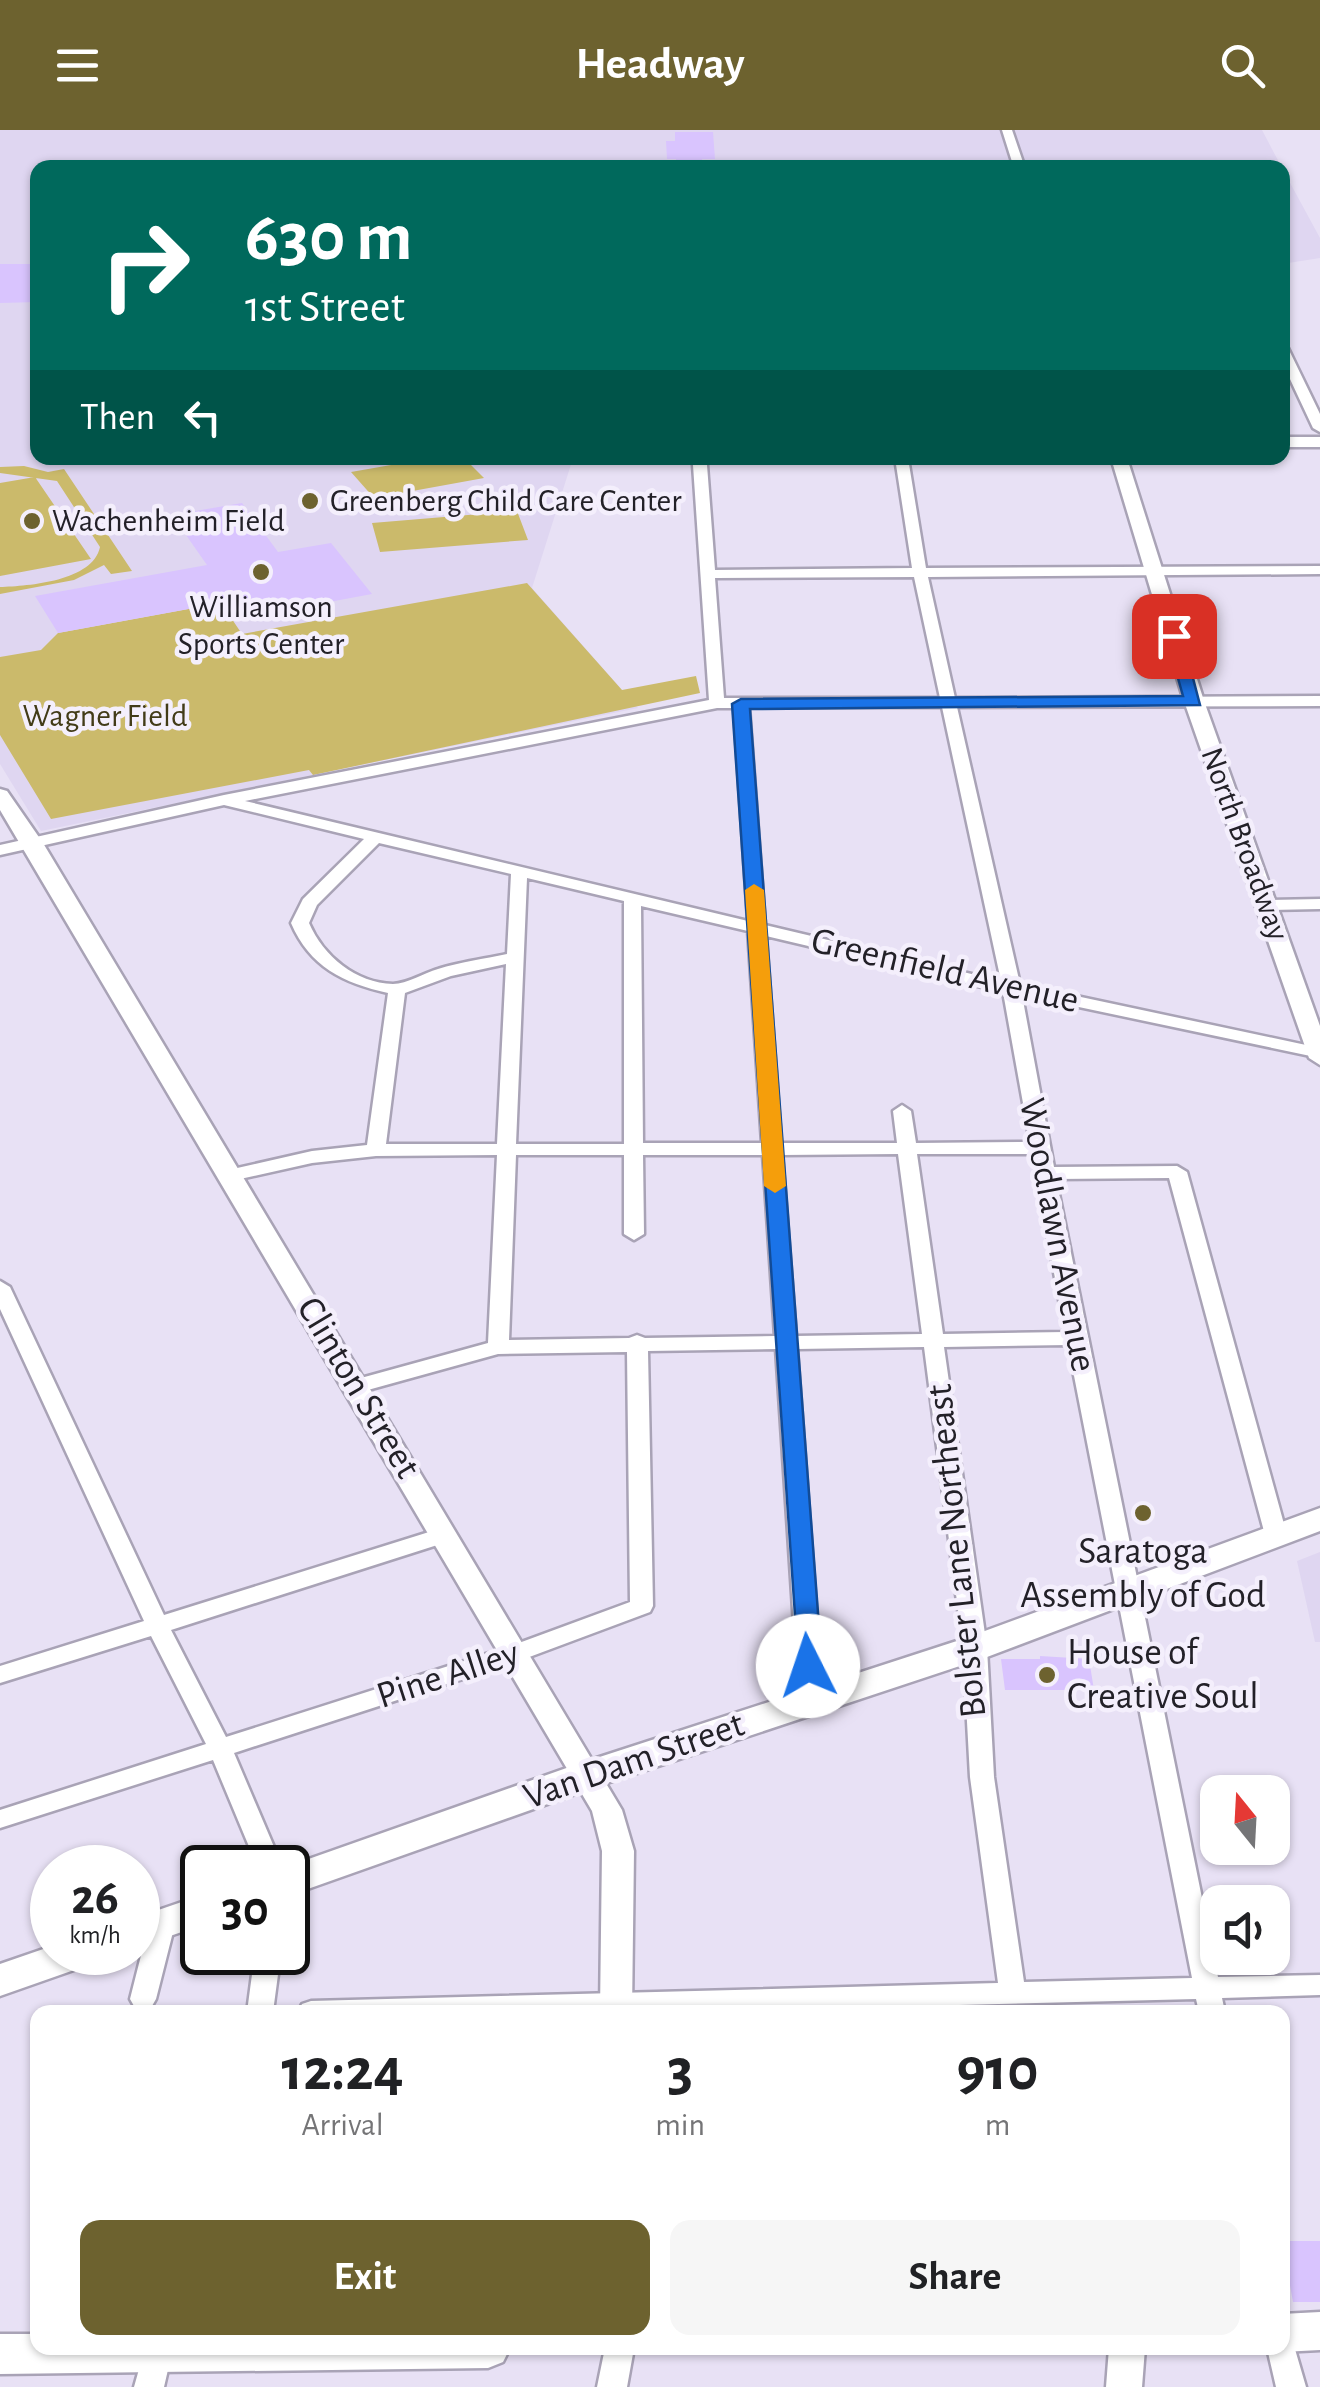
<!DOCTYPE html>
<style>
body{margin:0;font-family:"Alegreya Sans",sans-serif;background:#f6f6f6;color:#202124;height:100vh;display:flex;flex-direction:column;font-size:38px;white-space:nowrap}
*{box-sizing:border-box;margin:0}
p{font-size:32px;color:#757577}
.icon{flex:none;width:55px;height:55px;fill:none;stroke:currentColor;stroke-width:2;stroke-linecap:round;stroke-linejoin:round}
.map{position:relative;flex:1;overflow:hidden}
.panel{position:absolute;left:30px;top:1875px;width:1260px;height:350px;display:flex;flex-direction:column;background:#fff;border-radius:20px;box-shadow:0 2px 8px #0004}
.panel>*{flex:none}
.guide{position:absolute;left:30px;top:30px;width:1260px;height:305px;border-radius:20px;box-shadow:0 2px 8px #0004;background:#00695c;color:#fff;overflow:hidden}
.needle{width:65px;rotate:342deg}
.controls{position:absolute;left:1200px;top:1645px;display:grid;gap:20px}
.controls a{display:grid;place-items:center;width:90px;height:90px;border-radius:20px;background:#fff;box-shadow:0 2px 8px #0004;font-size:50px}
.speed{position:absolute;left:30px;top:1715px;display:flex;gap:20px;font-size:50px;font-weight:700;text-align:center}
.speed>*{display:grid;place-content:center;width:130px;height:130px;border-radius:50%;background:#fff;box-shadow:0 2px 8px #0004;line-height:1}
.speed small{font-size:25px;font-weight:400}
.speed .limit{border:5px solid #111;border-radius:15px;background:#fff;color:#111}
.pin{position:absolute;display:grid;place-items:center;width:85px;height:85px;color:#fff;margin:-42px;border-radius:20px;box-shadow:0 5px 15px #0006}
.me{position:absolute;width:110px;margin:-55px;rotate:356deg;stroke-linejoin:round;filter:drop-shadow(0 0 8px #0008)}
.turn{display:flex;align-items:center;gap:35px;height:210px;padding:0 50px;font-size:45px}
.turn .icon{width:130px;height:130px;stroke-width:2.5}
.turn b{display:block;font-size:70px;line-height:85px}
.then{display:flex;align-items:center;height:95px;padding:0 50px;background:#0003;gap:20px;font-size:38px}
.eta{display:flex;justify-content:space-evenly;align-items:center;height:170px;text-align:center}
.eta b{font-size:60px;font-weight:700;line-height:70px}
.button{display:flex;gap:20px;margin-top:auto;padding:20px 50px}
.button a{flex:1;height:115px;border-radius:20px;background:#6d622f;color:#fff;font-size:40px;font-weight:700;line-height:115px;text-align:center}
.button a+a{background:#f6f6f6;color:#202124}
header{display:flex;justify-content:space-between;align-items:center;height:130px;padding:0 50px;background:#6d622f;color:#fff;font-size:45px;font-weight:700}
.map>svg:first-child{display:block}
</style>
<header><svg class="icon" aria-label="menu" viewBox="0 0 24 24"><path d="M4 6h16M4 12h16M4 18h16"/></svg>Headway<svg class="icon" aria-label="search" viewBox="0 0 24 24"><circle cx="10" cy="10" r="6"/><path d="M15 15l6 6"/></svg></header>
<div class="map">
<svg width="1320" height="2257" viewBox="0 0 1320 2257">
<rect width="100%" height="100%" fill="#e8e1f5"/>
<path fill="#dfd6f1" d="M0,0H1262L1282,38H38V328H573L532,458L638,578L41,701L0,634Z
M1282,38L1320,108V128L1282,134Z
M1320,1422V1512H1315L1297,1431Z"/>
<path fill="#cbba6b" d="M431,328H464L484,348L374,368L351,342Z
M24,336L48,342L64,339L132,441L111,444L104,435L74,450L0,464V457C29,456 93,451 100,417L57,351L0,343V337Z
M35,347L91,429L0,446V353Z
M517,381L528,410L380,422L372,393Z
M527,453L622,560L696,546L700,563L313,645L309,640L51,689L0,605V527L41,520L58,503L221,473L242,504Z"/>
<path fill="#d9c4fe" d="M675,2H713L715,29H702L703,38H676V29H667L666,11H675Z
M0,134H38V172L0,173Z
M242,373L278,422L331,413L372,464L232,490L221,473L58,503L35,466L207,435L172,385Z
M1040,1526L1089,1529L1094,1560H1005L1001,1529H1040Z
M1282,2111H1320V2172H1293Z"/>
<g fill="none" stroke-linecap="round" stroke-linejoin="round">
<g stroke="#a9a3b6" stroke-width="5">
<path id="minor" d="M1002,0H1012L1025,38H1014Z
M1282,214L1288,218L1320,284V302L1313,298L1282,232Z
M698,328H711L707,335L715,440L912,438L895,328H908L926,438L1320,436V444L928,447L955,568L1320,566V576L957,577L1020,854L1320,918V928L1022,865L1054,1037L1177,1036L1187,1042L1287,1405L1284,1410H1268L1265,1405L1169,1048L1056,1049L1218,1847L1320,1845V1865L1222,1868L1225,1882H1199L1196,1869L688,1882H298L302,1874L311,1871L998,1853L970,1647L963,1518L924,1217L797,1219L823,1572L819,1578L811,1581L803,1578L799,1572L776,1219L648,1221L653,1476L650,1482L524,1529L234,1623L283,1738H258L213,1630L0,1698V1680L206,1614L151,1506L0,1553V1536L144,1491L0,1179V1151L10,1157L164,1485L445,1397L453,1400L456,1405L453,1410L171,1500L226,1607L508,1517L630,1472L627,1222L498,1224L357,1263L346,1256L350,1251L488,1213L497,1025L376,1026L312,1033L231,1051L221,1045L224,1041L312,1021L367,1015L388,863C343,853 310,837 291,793L303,769L364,709L224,675L0,725V715L224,665L709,570L693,335ZM914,447L940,568H724L715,448ZM749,577H942L1001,851L765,795ZM717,578H734L748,791L245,671ZM379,713L511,744L507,824C484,829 460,832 438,839C424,843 407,854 393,854C356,853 323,826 309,793L317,775ZM527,748L624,771V1014H516ZM641,776L748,801L762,1013H643ZM766,806L1003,862L1030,1012L916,1013L911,981L902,975L893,981L897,1013H781ZM506,834L497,1014H386L405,863L451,846ZM898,1024L922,1204L796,1206L782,1025ZM917,1024H1032L1065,1202L943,1204ZM516,1025H624V1104L634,1110L644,1104L643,1025H763L775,1206L645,1208L637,1205L629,1208L509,1210ZM1068,1215L1192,1848L1024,1852L994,1647L987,1518L944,1217Z
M1320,769V779L1267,780L1258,775L1267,770Z
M162,1784L171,1787L175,1794L156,1869L152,1876L143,1880L134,1876L130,1869L149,1794L153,1787Z
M255,1822H281L273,1882H247Z
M1282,2205L1292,2209L1306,2257H1276L1267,2218H1282Z
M145,2218H173L164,2257H134Z
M605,2218H634L627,2257H597Z"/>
</g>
<g stroke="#a9a3b6" stroke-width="5">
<path id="tertiary" d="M1282,307H1320V317H1282Z
M1111,328H1127L1204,571L1320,896V935L1309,928L1184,571Z
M0,659L7,661L43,713L622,1680L634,1721L632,1882H600L602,1721L592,1681L0,680Z
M1109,2218H1145L1142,2257H1106Z"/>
</g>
<g stroke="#a9a3b6" stroke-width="5">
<path id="secondary" d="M1320,1378V1401L987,1527L601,1655L288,1766V1738H283L575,1635L963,1509Z
M202,1765V1795L138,1817V1787Z
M52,1816V1822H99L94,1833L0,1866V1834Z
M1320,2182V2220L1282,2222L1269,2218H1282V2184Z
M0,2204H38V2218H510L503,2232L488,2238L0,2244Z"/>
</g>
<use href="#minor" fill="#fff" fill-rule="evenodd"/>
<use href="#tertiary" fill="#fff" fill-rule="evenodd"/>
<use href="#secondary" fill="#fff" fill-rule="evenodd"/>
</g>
<path fill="#1a73e8" stroke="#114b97" stroke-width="2.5" d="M1174,501L1182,506L1200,575L750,579L822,1536L808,1545L799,1543L732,574L741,569L1183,566L1166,506Z"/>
<path fill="#f59e0b" d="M754,754L764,760L786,1056L775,1063L764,1056L745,760Z"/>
<g fill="#6d622f" stroke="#f4effc" stroke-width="4">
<circle cx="310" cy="371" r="10"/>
<circle cx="32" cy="391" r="10"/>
<circle cx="261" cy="442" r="10"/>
<circle cx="1143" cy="1383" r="10"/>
<circle cx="1047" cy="1545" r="10"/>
</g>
<g text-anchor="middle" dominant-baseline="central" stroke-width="9" stroke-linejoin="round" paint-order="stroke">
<g font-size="32" fill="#232128" stroke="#f4effc" text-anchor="start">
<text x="330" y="371">Greenberg Child Care Center</text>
<text x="52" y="391">Wachenheim Field</text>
<text x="261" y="477" text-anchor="middle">Williamson<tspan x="261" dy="37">Sports Center</tspan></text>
</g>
<g font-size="32" fill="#423b18" stroke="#f4effc">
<text x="105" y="586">Wagner Field</text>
</g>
<g font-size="32" fill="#232128" stroke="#f4effc">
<text transform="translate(1245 714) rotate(70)">North Broadway</text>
</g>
<g font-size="38" fill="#232128" stroke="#f4effc">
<text transform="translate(945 841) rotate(13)">Greenfield Avenue</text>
<text transform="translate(1057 1105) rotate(79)">Woodlawn Avenue</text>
<text transform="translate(358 1258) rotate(59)">Clinton Street</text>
<text transform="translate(957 1421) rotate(-96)">Bolster Lane Northeast</text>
<text transform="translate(448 1545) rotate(-18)">Pine Alley</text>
<text transform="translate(634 1631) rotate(-19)">Van Dam Street</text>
</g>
<g font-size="38" fill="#232128" stroke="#f4effc">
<text x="1143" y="1422">Saratoga<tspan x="1143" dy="44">Assembly of God</tspan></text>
<text x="1067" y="1523" text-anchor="start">House of<tspan x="1067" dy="44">Creative Soul</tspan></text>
</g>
</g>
</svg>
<div class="controls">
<a><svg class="needle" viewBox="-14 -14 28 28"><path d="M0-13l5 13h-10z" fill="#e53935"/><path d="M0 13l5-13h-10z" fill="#757577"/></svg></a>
<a><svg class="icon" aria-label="sound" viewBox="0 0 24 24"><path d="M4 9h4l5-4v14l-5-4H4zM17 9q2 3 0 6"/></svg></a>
</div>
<div class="speed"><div>26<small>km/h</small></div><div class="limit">30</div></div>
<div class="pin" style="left:1174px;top:506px;background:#d93025"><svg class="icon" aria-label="arrive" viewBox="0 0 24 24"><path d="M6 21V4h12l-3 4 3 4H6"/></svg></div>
<svg class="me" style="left:808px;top:1536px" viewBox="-20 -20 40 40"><circle r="19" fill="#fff"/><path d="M0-13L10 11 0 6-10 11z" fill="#1a73e8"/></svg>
<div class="guide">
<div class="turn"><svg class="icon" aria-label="right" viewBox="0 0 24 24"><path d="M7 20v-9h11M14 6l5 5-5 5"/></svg><div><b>630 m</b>1st Street</div></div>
<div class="then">Then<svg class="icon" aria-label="left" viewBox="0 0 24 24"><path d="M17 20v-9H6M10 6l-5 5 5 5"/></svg></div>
</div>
<section class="panel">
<div class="eta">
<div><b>12:24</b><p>Arrival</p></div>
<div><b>3</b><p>min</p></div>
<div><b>910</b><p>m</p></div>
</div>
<div class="button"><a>Exit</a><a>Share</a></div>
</section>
</div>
